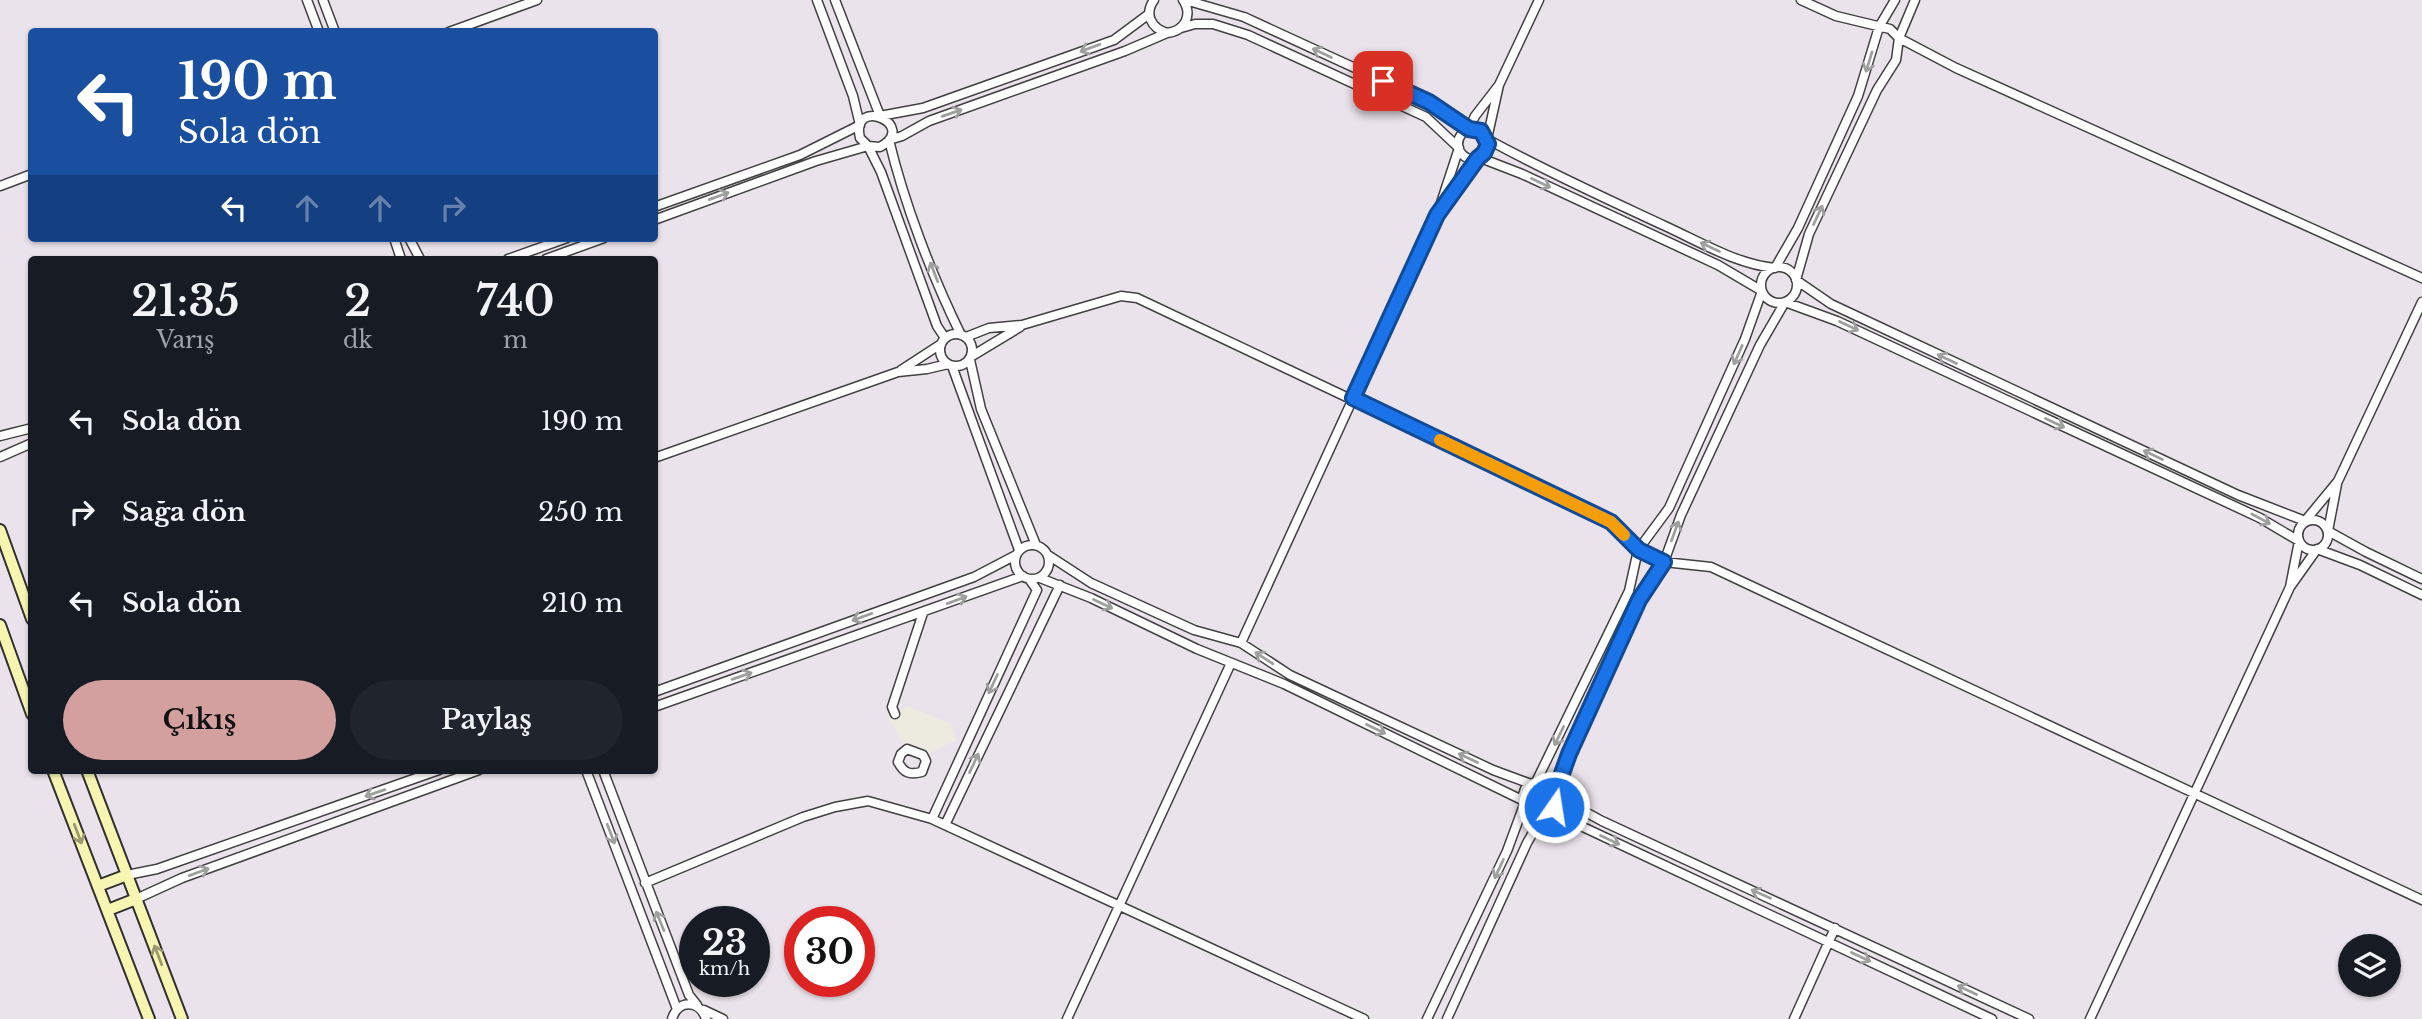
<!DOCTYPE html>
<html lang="tr">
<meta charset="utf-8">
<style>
body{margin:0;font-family:"Libre Baskerville",serif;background:#20242c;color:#f1f3f6;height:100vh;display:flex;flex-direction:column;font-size:26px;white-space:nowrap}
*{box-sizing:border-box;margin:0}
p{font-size:23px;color:#9ea1a6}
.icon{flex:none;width:38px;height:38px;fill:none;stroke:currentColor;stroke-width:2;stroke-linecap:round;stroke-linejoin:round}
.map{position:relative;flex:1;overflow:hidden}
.panel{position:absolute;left:28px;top:256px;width:630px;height:518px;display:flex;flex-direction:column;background:#171b24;border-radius:7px;box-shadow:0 2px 5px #0004}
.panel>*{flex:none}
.banner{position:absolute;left:28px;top:28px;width:630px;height:214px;border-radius:7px;box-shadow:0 2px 5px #0004;background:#1a4fa0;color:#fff;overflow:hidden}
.tools{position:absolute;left:2338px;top:934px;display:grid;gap:14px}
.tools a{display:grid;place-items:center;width:63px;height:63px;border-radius:50%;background:#171b24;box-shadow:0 2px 5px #0004;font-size:35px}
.speed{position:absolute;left:679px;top:906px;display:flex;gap:14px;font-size:35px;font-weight:700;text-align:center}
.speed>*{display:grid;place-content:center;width:91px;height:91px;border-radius:50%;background:#171b24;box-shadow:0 2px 5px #0004;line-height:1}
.speed small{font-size:18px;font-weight:400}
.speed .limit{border:10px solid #d22;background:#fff;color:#111}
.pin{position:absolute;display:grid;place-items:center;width:60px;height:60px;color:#fff;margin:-30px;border-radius:14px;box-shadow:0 4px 10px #0006}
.me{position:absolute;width:77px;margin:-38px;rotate:13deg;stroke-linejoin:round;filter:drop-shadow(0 0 5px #0008)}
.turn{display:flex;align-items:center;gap:24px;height:147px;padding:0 35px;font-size:32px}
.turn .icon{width:91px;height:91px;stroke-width:2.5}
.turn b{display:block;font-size:49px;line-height:60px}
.lanes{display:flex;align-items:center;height:66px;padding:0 35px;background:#0003;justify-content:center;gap:35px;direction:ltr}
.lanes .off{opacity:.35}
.eta{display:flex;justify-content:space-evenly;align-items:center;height:119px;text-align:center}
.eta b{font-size:42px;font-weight:600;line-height:49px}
.cta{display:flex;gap:14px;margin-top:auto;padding:14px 35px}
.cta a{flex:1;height:80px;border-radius:42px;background:#d3a09f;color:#111;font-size:28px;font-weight:600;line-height:80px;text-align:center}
.cta a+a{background:#20242c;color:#f1f3f6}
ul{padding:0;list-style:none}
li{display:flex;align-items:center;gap:21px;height:91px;padding:0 35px}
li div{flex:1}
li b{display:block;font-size:26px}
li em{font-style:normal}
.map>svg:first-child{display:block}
</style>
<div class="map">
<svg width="2422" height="1019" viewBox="0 0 2422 1019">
<rect width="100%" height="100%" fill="#fdfcf0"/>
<path fill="#ebe3eb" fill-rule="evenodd" d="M0,0H2422V1019H0ZM32,32H654V238H32ZM32,259H654V770H32ZM695,922H754V982H695ZM800,922H859V982H800ZM2350,947H2389V985H2350Z"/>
<path fill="#edebdf" d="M907,706L951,724L956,740L924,756L906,749L889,718Z"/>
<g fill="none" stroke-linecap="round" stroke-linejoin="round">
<g stroke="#414141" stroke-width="11">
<path id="street" d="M307,0L319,32
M323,0L335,32
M835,0L880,116L923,108L1114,40L1149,14
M1154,0C1144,14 1151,28 1167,33C1185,31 1193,15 1183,0
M1185,0L1244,17L1429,102L1469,129L1475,116L1499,85L1539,0
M1801,0L1836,16L1890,29L1899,38L1956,68L2422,278
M1915,0L1899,38L1896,60L1877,90L1809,234L1796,280L1831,304L2238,495L2305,521L2338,481L2422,302
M1181,28L1195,24H1213L1248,35L1426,117L1459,148L1437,215L1241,643
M449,32L537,0
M1499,85L1487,139C1545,171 1605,198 1665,226C1700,242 1736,264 1775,268L1798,228L1858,96L1879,27L1895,0
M1458 144a15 15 0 1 1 30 0a15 15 0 1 1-30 0Z
M0,186L32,174
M654,207L800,155L860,125L853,96L817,0
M1437,215L1478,157L1522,174L1718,265L1762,291L1745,339L1669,508L1638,550L1629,591L1536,782
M654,220L816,161L868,146L880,147C920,125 850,95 860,138L868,146L881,172L937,326L945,338
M394,238L401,259
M409,238L420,259
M508,259L567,238
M546,259L604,238
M1761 285a18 18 0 1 1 36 0a18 18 0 1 1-36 0Z
M940 350a16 16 0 1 1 32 0a16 16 0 1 1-32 0Z
M961,335C932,276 904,203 889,140L902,136L929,121L1125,51L1167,33
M966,337L989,328L1022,325L1121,296L1137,298L1611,522L1638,550L1664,562L1711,567L2422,900
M972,356L1020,327
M970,360L981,409L1036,545
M952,366L1019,550
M901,370L941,344
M0,436L32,428
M0,457L32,443
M654,458L898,372L927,369L948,364
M2337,484L2328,531L2366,552L2422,579
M2298 535a15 15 0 1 1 30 0a15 15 0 1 1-30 0Z
M1015 562a17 17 0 1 1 34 0a17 17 0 1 1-34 0Z
M1048,555L1091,583L1194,630L1241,643L1290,675L1493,770L1531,784
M1040,578L1091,598L1197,649L1284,684L1522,800
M654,692L974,577L1016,555
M654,707L1023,576
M895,714L892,707L923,613
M907,749L923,755L926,761L922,772C909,775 904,773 898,762L901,754Z
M586,770L677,1009
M603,770L689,995L697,1005
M1555,793L1569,754L1639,600L1664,562L1681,515L1760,345L1785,302L1837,321L2260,518L2299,541L2290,587
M1556,796L1602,821L2029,1019
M1547,813L1583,827L1992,1019
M932,819L1037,590L1029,579
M945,825L1060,585
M127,875L157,869L439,770
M645,883L803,817L835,807L868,801L932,819L1364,1019
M136,899L182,878L479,770
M704,1010L723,1019
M672,1019C678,999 700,1000 706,1019
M1067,1019L1231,663
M1427,1019L1507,851L1524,805L1523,795L1525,789L1533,783L1541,782L1547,784L1555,793L1554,807C1544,818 1532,818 1524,805
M1447,1019L1527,843L1543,815
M1794,1019L1835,928
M2090,1019L2290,587L2317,549L2360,565L2422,595"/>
</g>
<g stroke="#303030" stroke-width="14">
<path id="secondary" d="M0,530L32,619
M0,625L32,714
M53,770L149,1019
M87,770L182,1019
M98,886L127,875
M108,910L136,899"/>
</g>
<use href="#street" stroke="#fff" stroke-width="8"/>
<use href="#secondary" stroke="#f6f6b2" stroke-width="10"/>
</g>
<defs><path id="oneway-shaft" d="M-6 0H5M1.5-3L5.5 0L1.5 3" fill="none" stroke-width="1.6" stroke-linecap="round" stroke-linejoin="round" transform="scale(1.75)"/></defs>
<g stroke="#9f9f9f">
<use href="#oneway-shaft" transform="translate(1090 48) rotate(160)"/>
<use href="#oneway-shaft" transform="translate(1322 53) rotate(-155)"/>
<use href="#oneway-shaft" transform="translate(1869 62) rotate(107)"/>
<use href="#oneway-shaft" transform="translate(952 113) rotate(-19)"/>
<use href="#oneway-shaft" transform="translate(1541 183) rotate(25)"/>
<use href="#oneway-shaft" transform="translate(719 196) rotate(-20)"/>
<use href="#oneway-shaft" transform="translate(1818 215) rotate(-65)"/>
<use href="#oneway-shaft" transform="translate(1710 247) rotate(-155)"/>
<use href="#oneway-shaft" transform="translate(934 272) rotate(-111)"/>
<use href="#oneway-shaft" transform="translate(1849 326) rotate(25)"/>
<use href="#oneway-shaft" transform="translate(1738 355) rotate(114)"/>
<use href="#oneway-shaft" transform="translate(1947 359) rotate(-155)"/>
<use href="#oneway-shaft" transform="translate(2055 423) rotate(25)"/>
<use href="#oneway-shaft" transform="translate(2153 455) rotate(-155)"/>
<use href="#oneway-shaft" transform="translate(2261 519) rotate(28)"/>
<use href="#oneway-shaft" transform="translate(1675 531) rotate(-70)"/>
<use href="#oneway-shaft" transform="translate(957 600) rotate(-20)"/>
<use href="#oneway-shaft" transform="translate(1103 604) rotate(25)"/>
<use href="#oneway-shaft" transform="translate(862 617) rotate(160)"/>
<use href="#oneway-shaft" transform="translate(1264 658) rotate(-147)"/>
<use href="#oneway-shaft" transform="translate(742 676) rotate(-19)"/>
<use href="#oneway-shaft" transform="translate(993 684) rotate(115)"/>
<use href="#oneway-shaft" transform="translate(1376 729) rotate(26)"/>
<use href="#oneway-shaft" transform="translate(1559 736) rotate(116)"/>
<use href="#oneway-shaft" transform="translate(1468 758) rotate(-155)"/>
<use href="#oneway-shaft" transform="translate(974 763) rotate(-65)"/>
<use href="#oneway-shaft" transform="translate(375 793) rotate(161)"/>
<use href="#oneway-shaft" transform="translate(611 834) rotate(69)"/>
<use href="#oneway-shaft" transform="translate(1610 840) rotate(25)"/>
<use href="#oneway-shaft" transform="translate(1499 869) rotate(115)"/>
<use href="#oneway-shaft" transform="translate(199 872) rotate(-20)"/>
<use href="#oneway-shaft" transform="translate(1761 894) rotate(-156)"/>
<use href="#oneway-shaft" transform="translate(660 921) rotate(-112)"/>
<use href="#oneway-shaft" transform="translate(1861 957) rotate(25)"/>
<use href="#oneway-shaft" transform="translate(1967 990) rotate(-155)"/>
</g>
<g stroke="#999970">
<use href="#oneway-shaft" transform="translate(78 834) rotate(69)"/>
<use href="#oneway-shaft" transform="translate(158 955) rotate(-111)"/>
</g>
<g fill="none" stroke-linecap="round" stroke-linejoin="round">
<g stroke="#114b97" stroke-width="18">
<path id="route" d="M1383,81L1429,102L1469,129L1481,131L1488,144L1484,153L1478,158L1437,215L1353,398L1611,522L1639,550L1664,562L1639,600L1569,754L1555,793L1554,807"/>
</g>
<use href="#route" stroke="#1a73e8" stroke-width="12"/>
<path stroke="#f59e0b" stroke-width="12" d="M1440,440L1611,522L1624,535"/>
</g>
</svg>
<div class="tools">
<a><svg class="icon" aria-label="layers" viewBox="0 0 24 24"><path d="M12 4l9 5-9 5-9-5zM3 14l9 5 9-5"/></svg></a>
</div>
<div class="speed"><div>23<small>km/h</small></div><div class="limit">30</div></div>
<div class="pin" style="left:1383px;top:81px;background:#d93025"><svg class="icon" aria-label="arrive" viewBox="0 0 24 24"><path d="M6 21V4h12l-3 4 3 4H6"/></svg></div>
<svg class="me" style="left:1554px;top:807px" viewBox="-20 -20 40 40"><circle r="17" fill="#1a73e8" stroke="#fff" stroke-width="3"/><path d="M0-11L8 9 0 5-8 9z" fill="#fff"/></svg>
<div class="banner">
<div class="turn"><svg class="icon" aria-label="left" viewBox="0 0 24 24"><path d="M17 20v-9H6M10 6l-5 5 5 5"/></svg><div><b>190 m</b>Sola dön</div></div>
<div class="lanes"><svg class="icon" aria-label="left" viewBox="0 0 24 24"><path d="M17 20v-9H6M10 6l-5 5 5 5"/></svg><svg class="icon off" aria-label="ahead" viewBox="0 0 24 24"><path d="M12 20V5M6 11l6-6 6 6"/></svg><svg class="icon off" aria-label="ahead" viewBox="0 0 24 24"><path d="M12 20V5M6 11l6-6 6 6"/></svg><svg class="icon off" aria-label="right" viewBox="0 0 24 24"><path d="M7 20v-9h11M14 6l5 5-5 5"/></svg></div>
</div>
<section class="panel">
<div class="eta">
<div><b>21:35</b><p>Varış</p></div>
<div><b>2</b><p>dk</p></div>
<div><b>740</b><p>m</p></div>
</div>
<ul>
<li><svg class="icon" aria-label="left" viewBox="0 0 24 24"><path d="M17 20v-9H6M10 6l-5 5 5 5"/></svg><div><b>Sola dön</b></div><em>190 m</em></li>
<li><svg class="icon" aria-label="right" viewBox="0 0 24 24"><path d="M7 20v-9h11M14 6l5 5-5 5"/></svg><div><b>Sağa dön</b></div><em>250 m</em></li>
<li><svg class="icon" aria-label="left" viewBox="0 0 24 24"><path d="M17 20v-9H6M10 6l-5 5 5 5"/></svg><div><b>Sola dön</b></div><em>210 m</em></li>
</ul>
<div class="cta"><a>Çıkış</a><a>Paylaş</a></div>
</section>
</div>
